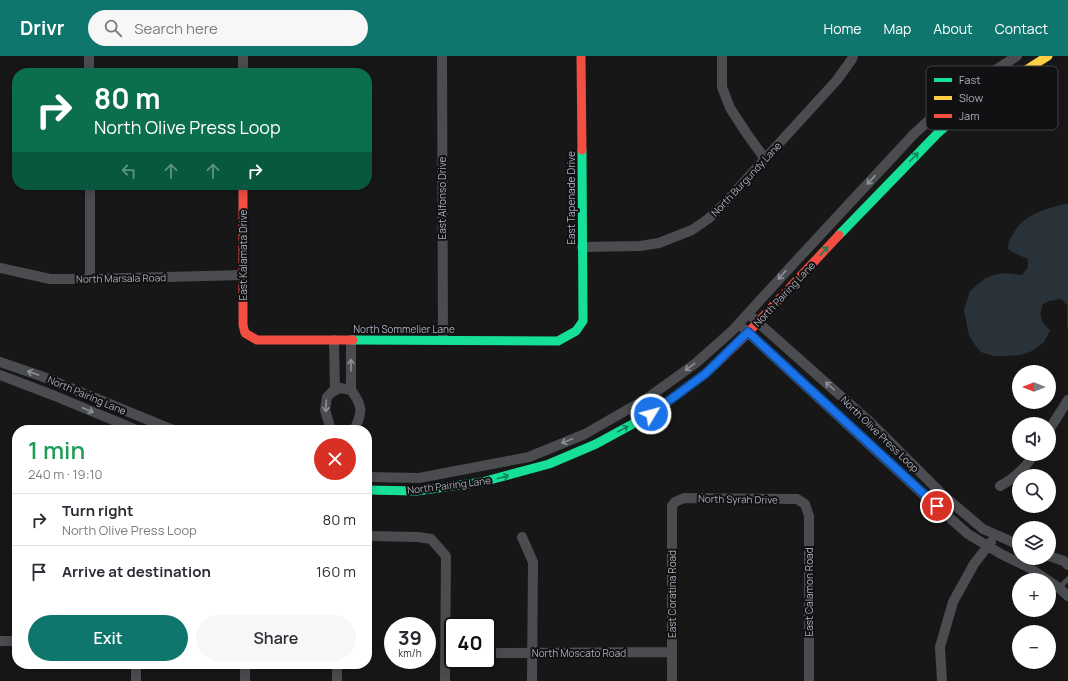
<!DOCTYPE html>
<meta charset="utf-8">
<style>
body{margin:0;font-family:Manrope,sans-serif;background:#f7f7f7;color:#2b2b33;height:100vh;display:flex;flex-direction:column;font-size:15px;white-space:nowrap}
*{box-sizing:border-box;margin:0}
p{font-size:13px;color:#7c7c81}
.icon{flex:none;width:22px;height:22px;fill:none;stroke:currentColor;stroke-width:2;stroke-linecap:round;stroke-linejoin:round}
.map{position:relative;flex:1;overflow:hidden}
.side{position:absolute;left:12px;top:369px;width:360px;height:244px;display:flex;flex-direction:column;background:#fff;border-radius:16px;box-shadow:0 2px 10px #0003}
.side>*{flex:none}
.banner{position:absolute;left:12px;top:12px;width:360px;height:122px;border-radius:16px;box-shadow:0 2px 10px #0003;background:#0b6e4f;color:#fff;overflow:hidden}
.needle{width:26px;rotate:270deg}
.buttons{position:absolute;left:1012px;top:309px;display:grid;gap:8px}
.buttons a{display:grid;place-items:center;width:44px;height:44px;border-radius:50%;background:#fff;box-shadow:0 2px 10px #0003;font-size:20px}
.speed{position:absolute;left:384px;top:561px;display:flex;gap:8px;font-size:20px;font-weight:700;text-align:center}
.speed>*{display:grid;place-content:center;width:52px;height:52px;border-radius:50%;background:#fff;box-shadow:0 2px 10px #0003;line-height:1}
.speed small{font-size:10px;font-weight:400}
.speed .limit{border:2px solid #111;border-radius:6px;background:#fff;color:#111}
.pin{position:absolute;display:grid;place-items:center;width:34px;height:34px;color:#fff;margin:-17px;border:2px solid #fff;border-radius:50%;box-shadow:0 1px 4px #0007}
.me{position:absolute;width:44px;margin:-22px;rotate:53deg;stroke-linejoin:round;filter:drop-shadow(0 0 3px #0008)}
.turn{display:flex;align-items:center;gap:14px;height:84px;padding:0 16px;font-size:18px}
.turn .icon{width:52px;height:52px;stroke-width:2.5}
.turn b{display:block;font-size:28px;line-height:34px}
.lanes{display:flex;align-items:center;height:38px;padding:0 16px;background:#0003;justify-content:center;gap:20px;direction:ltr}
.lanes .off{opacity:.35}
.round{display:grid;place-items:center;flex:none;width:42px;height:42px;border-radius:21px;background:#f7f7f7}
.summary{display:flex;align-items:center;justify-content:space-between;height:68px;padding:0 16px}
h1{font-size:24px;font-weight:600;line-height:30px;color:#1e9e55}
.cta{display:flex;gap:8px;margin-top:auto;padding:8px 16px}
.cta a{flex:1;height:46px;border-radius:24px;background:#0f766e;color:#fff;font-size:16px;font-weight:600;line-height:46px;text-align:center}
.cta a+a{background:#f7f7f7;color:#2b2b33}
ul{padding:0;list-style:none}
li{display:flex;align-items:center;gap:12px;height:52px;padding:0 16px;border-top:1px solid #e1e1e2}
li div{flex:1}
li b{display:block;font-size:15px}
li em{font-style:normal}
header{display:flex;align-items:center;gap:24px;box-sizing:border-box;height:56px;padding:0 20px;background:#0f766e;color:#fff}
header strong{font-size:19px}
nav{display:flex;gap:22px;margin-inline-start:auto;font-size:14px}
.search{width:280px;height:36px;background:#f7f7f7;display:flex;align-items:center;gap:10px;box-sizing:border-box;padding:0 14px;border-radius:22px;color:#7c7c81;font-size:15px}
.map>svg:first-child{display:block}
</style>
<header>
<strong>Drivr</strong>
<div class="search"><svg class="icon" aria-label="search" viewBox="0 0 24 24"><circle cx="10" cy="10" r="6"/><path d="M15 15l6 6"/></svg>Search here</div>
<nav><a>Home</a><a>Map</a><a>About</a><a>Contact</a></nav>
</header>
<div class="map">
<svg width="1068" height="625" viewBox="0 0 1068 625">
<rect width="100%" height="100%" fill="#171717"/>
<path fill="#2a3239" d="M1068,147V271H1067V249L1061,243L1049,245L1043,248C1038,259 1041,267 1050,274L1044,286L1032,295L1021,299L1005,300H993L981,296L975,289L969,280L964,254L970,235L984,223L994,219L1003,217L1022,219L1028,211V203L1014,197L1008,193C1008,187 1010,183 1013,178C1024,157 1047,153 1068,147Z"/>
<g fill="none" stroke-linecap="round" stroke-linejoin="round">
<path stroke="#4b4c50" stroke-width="5" d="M1059,532L1068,523"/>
<path stroke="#4b4c50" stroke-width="10" d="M89,0V17
M243,0V17
M442,0L443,284
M722,0V31L730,52L747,78L765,103
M90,129V223
M582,191L640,190L659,187L692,174L708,163L722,150L837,24L852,3L853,0
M0,212L50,223H90L243,219
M753,262L870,366L945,441L983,473L1019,489
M744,273L926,441L968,478L1001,498L1028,511L1047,524
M334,284L335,334
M351,284V334
M0,306L41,320L173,374
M0,319L55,340L137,374
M331,374L325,354L327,341L332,336L340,332L351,334C363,350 363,356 354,374
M1049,374L1068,344
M367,421L419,422L529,401L585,378L646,343L696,307L732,275L796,205L913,79L954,41L1017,0
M1000,430C1015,422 1025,413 1034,398
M367,480L418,481L431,483L446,500L445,625
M522,481L533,506L532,625
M1049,500L1064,505L1068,509
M1049,525L1059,532L1068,540
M0,585H17
M487,597L672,596
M136,625V608
M245,625V608
M337,625V608
M672,625V450L675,446L684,442L797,443L805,448L809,460V625
M942,625L940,591L953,546L974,508L991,486"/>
<path stroke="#16e098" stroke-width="9" d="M839,179L936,79L965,53L991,36
M353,284L558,285L576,275L583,265L582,94
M367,434L416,435L482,426L549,408L596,388L651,358L705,318L717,307"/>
<path stroke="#ffcf43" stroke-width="9" d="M991,36L1048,0"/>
<path stroke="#f24e42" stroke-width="9" d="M581,0L582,94
M243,129V269L245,277L257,284H353
M717,307L744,281L839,179"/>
</g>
<defs><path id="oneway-shaft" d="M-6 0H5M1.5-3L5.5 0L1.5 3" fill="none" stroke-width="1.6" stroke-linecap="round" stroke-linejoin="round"/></defs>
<g stroke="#14835c">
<use href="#oneway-shaft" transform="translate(914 101) rotate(-46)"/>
<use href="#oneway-shaft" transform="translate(824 195) rotate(-47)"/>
<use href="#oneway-shaft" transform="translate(623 373) rotate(-28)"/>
<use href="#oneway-shaft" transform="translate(503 421) rotate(-16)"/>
</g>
<g stroke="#8c9099">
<use href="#oneway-shaft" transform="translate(871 124) rotate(133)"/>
<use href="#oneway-shaft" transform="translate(782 219) rotate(132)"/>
<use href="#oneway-shaft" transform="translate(351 309) rotate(-90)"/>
<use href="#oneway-shaft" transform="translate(690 311) rotate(144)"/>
<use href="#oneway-shaft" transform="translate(33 317) rotate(-161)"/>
<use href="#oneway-shaft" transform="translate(830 330) rotate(-138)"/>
<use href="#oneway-shaft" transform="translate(326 350) rotate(93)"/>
<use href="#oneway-shaft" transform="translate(88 354) rotate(23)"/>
<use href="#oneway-shaft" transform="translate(567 385) rotate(158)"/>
</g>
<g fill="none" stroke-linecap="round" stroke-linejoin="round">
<g stroke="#114b97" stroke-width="10">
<path id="route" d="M651,358L705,318L748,276L937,450"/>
</g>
<use href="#route" stroke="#1a73e8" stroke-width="7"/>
</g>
<g text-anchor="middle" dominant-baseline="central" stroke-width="4" stroke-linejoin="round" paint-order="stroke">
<g font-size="10" fill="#a8adb8" stroke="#111113">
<text transform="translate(746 123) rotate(-47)">North Burgundy Lane</text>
<text transform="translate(442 142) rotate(-90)">East Alfonso Drive</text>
<text transform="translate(571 142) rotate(-90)">East Tapenade Drive</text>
<text transform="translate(243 199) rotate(-90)">East Kalamata Drive</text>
<text transform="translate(121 222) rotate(-1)">North Marsala Road</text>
<text transform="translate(784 238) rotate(-47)">North Pairing Lane</text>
<text x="404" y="273">North Sommelier Lane</text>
<text transform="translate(87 339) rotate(23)">North Pairing Lane</text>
<text transform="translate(880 378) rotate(44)">North Olive Press Loop</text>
<text transform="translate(449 429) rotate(-7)">North Pairing Lane</text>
<text transform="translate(738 443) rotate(1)">North Syrah Drive</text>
<text transform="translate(809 536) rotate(-90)">East Calamon Road</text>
<text transform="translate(672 538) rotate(-90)">East Coratina Road</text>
<text x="579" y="597">North Moscato Road</text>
</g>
</g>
<rect x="926" y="10" width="132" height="64" rx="6" fill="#111113" stroke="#3e4045" stroke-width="1"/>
<rect x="934" y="22" width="18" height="4" fill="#16e098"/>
<rect x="934" y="40" width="18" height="4" fill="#ffcf43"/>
<rect x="934" y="58" width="18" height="4" fill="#f24e42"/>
<g font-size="11" fill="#a8adb8">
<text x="959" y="28">Fast</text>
<text x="959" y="46">Slow</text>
<text x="959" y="64">Jam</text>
</g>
</svg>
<div class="buttons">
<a><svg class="needle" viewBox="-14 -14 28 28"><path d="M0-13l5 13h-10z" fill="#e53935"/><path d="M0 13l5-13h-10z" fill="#7c7c81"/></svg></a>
<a><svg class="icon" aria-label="sound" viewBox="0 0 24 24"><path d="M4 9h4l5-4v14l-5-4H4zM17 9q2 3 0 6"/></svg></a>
<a><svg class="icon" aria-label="search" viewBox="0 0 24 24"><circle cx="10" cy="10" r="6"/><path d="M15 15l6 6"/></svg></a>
<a><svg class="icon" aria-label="layers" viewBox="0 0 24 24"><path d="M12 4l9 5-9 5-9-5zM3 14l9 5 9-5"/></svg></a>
<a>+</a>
<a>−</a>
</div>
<div class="speed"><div>39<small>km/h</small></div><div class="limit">40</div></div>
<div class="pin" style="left:937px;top:450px;background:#d93025"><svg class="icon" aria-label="arrive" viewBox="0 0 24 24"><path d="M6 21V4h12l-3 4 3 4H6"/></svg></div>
<svg class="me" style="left:651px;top:358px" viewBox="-20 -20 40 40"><circle r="17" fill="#1a73e8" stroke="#fff" stroke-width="3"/><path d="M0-11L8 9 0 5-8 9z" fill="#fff"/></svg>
<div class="banner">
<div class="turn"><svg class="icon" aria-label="right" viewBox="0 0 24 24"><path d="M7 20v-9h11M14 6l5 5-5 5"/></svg><div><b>80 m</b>North Olive Press Loop</div></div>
<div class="lanes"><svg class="icon off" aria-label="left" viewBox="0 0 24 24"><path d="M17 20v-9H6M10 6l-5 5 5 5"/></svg><svg class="icon off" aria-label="ahead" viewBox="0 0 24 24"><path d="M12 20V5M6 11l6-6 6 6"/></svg><svg class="icon off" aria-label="ahead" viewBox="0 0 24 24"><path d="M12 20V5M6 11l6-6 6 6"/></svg><svg class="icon" aria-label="right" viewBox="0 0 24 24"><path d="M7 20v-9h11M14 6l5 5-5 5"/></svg></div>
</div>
<section class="side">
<div class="summary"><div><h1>1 min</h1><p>240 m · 19:10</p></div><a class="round" style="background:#d93025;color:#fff"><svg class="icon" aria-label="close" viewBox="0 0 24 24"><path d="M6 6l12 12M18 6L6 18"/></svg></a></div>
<ul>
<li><svg class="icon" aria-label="right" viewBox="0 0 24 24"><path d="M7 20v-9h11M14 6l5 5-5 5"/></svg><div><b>Turn right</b><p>North Olive Press Loop</p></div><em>80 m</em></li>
<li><svg class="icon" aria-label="arrive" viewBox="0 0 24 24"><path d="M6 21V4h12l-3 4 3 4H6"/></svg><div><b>Arrive at destination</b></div><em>160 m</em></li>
</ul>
<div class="cta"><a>Exit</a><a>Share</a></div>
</section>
</div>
